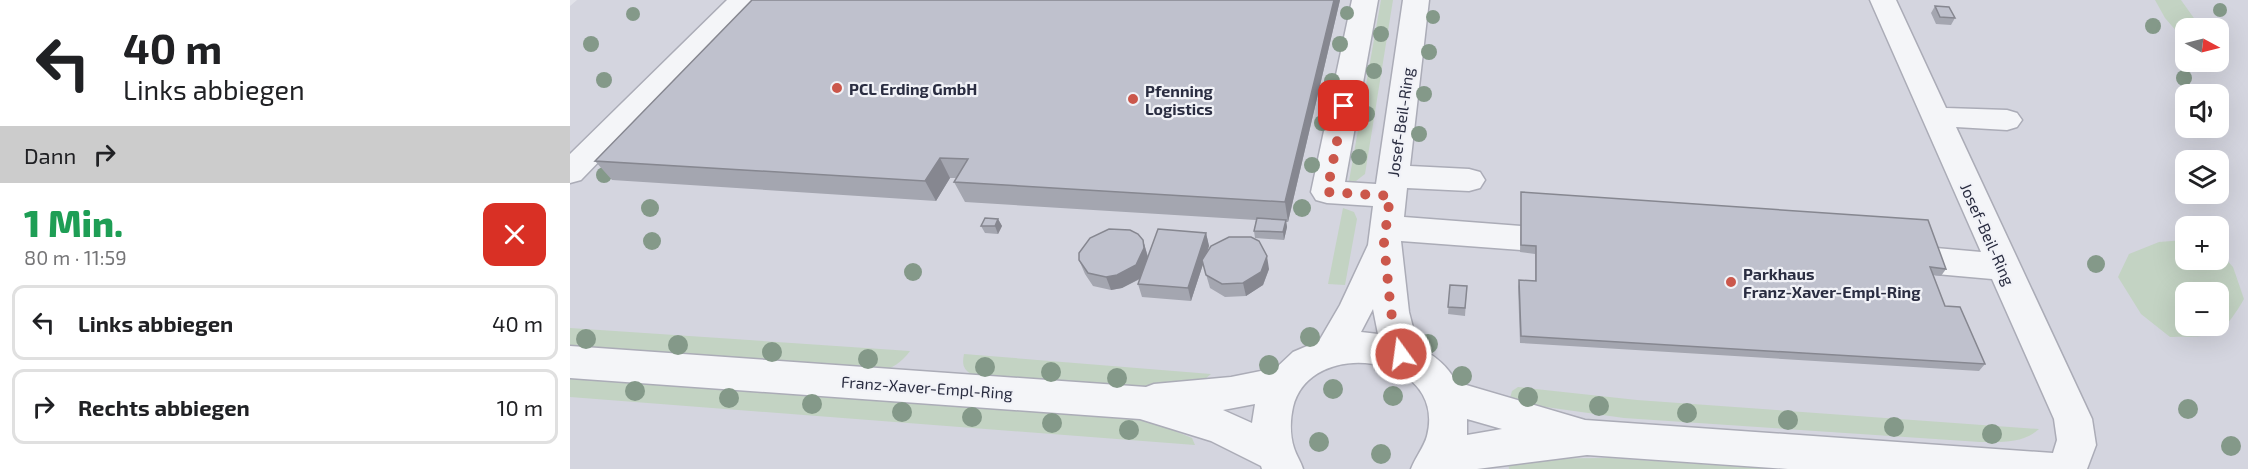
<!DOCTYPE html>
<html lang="de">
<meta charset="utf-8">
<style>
body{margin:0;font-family:"Exo 2",sans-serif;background:#f2f2f2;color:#202124;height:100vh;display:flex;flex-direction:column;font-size:22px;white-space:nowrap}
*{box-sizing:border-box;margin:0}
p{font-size:20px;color:#757577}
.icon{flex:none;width:33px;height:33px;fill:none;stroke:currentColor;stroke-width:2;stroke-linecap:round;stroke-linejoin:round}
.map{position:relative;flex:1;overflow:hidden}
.details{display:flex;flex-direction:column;background:#fff;width:570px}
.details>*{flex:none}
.hud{background:#fff;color:#202124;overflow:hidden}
.needle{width:39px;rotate:97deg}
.buttons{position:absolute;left:1605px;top:18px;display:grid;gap:12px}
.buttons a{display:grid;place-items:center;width:54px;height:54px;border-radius:12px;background:#fff;box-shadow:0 6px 24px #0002;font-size:30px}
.pin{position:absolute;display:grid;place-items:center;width:51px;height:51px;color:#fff;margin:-26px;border-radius:12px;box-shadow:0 3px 9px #0006}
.me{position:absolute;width:66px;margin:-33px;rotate:346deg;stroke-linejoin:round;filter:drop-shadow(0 0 4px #0008)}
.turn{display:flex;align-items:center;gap:21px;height:126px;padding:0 24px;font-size:27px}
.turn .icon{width:78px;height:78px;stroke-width:2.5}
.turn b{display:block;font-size:42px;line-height:51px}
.then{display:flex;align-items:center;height:57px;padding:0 24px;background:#0003;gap:12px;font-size:22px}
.round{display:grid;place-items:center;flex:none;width:63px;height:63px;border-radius:12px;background:#f2f2f2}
.overview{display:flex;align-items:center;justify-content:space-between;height:102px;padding:0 24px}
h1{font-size:36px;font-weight:800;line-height:45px;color:#1e9e55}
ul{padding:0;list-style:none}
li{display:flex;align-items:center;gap:18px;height:75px;margin:0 12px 9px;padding:0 12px;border:3px solid #e0e0e0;border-radius:12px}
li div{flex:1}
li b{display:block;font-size:22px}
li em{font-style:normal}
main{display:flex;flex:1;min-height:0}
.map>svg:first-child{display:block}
</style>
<main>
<section class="details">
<div class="hud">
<div class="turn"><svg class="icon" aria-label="left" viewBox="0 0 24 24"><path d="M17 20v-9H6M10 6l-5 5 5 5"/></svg><div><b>40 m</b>Links abbiegen</div></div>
<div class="then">Dann<svg class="icon" aria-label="right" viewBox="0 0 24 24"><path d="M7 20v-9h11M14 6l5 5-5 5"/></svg></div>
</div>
<div class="overview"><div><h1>1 Min.</h1><p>80 m · 11:59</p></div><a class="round" style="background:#d93025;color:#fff"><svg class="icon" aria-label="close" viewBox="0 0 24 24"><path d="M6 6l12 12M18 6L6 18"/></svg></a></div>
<ul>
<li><svg class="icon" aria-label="left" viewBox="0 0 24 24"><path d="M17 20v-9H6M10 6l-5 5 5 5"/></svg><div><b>Links abbiegen</b></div><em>40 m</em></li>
<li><svg class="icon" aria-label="right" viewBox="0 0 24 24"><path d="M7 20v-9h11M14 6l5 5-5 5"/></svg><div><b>Rechts abbiegen</b></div><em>10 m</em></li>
</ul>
</section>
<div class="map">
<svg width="1678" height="469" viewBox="0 0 1678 469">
<rect width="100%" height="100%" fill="#e2e3ea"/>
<path fill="#d4d5df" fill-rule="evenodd" d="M7,0H1678V469H0V6ZM1616,28H1648V62H1616ZM1616,94H1648V128H1616ZM1616,160H1648V194H1616ZM1616,226H1648V260H1616ZM1616,292H1648V326H1616Z"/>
<path fill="#c3d3c3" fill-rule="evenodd" d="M811,0H823L795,174L786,181H779Z
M1585,0H1611L1631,28H1616L1615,41L1595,18Z
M773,208L784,212L787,219L775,285L758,284Z
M1615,240L1616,260H1648L1649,252L1663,267L1674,299C1650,340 1644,336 1600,337L1571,314L1548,277L1559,254L1589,242ZM1648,292V326H1616V292Z
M0,328L340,351C331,363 323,368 309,372L0,350Z
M394,354L641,374L635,379L579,391L402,375C393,369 392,365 394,354Z
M0,374L573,418L622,438L625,445L0,397Z
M948,387L1067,400L1469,429C1453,444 1430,442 1410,442L1054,418L939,402L942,391Z
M1039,458L1206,469H939L938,459Z"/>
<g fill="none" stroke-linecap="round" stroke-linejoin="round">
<g stroke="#abacb7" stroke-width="3">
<path id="minor" d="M157,0H185L11,180L0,183V154Z
M782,0H808L775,182L806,184L833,0H859L840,166L899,169L910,172L915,180L910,188L899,191L837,188L834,217L951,226L963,229L968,238L963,247L951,250L831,241L839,312L848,347C864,355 878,366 886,382L1015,420L1483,453L1487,440L1484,419L1422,279L1366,274L1354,270L1349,261L1354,252L1366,248L1411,252L1300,0H1326L1376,108L1437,110L1447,113L1452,120L1447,127L1437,130L1386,127L1522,419L1526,445L1517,469H1218L1017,455L907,469H841C845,458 854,447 857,436C878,354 740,336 723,407C720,420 720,436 724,448C726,455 731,462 733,469H692L691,466L641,441L570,419L0,378V346L576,387L584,384L661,377L706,368L723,352L749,341L770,305L798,245L803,206L757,203L746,200L741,192ZM803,309L808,334L791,332ZM685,404L682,423L653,410ZM897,419L932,429L897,435Z"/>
</g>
<use href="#minor" fill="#f4f5f8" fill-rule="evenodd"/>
</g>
<g fill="#849989">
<circle cx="1650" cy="10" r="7"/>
<circle cx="777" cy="13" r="7"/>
<circle cx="63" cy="14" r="7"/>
<circle cx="863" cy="17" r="7"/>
<circle cx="1583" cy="26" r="8"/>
<circle cx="811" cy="34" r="8"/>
<circle cx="21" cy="44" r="8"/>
<circle cx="770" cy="44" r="8"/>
<circle cx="859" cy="52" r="8"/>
<circle cx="804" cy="71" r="8"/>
<circle cx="1614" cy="78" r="8"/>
<circle cx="34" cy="80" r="8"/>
<circle cx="762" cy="81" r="8"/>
<circle cx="854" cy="94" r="8"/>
<circle cx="797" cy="114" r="8"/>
<circle cx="752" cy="123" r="8"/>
<circle cx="849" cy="134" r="8"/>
<circle cx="789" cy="157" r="8"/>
<circle cx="742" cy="165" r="8"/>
<circle cx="34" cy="175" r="8"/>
<circle cx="80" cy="208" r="9"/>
<circle cx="732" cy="208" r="9"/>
<circle cx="82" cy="241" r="9"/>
<circle cx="1526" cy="264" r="9"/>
<circle cx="343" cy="272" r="9"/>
<circle cx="740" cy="337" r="10"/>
<circle cx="16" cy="339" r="10"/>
<circle cx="858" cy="344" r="10"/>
<circle cx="108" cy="345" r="10"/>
<circle cx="202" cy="352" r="10"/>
<circle cx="298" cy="359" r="10"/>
<circle cx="699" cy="365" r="10"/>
<circle cx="415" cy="367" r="10"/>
<circle cx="481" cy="372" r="10"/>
<circle cx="892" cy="376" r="10"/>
<circle cx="547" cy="378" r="10"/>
<circle cx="763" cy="389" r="10"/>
<circle cx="65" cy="391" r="10"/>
<circle cx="823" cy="396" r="10"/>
<circle cx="958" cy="397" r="10"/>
<circle cx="159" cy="398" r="10"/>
<circle cx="242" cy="404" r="10"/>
<circle cx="1029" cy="406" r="10"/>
<circle cx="1618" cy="409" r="10"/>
<circle cx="332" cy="412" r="10"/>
<circle cx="1117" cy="413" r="10"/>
<circle cx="402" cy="417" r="10"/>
<circle cx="1218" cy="420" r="10"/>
<circle cx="482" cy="423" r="10"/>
<circle cx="1324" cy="427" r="10"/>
<circle cx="559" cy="430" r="10"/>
<circle cx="1422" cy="434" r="10"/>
<circle cx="749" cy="442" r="10"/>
<circle cx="1661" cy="446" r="10"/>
<circle cx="811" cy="454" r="10"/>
</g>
<path fill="#a4a6b0" d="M770,0L718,222H716L717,227L714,240L685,238L684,231L686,220L395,202L384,182L387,178H380L366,201L42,180L25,161Z
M1365,6L1385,18L1381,25L1366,24L1361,13Z
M951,192L1376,269L1371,276L1363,275L1375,306L1415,364L1409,371L950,343L948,287L949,280L965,281V254L950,252L951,200Z
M428,219L432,226L428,234L415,233L411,226Z
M636,233L639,246L637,252L699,269L693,285L676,296L655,297L640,288L633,264L621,301L572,297L568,284L570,279L552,288L541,290L523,286L515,274L509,260L573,240L578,257Z
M880,285L897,286L895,316L878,314Z"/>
<path fill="#868790" d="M764,0H770L718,222L715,202Z
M370,158L380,178L366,201L355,181Z
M428,219L432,226L428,234L425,226Z
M716,220L717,227L714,240L713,232Z
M636,233L639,246L621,301L618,288Z
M573,240L579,261L571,278L552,288L541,290L536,277Z
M697,256L699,269L693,285L676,296L673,283Z"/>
<path fill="#bfc1cd" stroke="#868790" stroke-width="1.5" d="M182,0H764L715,202L384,182L398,159L370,158L355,181L25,161Z
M1365,6L1379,7L1385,18L1370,17Z
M951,192L1358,220L1376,269L1360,267L1375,306L1390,307L1415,364L951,336L949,280L966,281V246L951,245Z
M415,218L428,219L425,226H411Z
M687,218L716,220L713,232L684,231Z
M539,229L560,230L568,234L573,240L574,248L566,265L547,275L536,277L518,273L509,260V253L520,238Z
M588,229L636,233L618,288L568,284Z
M659,237H681L689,241L697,256L691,272L673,283L652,284L636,275L632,260L641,246Z
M880,285L897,286L895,308L878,307Z"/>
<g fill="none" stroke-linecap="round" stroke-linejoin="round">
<path stroke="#cb574b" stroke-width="10" stroke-dasharray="0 18" d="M774,106L757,192L820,196L814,243L821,312L831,354"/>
</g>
<g fill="#cb574b" stroke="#f1f2f7" stroke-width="2">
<circle cx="267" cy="88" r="6"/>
<circle cx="563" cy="99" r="6"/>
<circle cx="1161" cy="282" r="6"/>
</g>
<g text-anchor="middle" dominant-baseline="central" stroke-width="4.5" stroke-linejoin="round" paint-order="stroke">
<g font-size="16" font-weight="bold" fill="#2a2d41" stroke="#f1f2f7" text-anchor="start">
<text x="279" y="88">PCL Erding GmbH</text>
<text x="575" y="90">Pfenning<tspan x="575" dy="18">Logistics</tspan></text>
<text x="1173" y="273">Parkhaus<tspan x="1173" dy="18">Franz-Xaver-Empl-Ring</tspan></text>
</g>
<g font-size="16" fill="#2a2d41" stroke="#f1f2f7">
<text transform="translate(830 122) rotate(-82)">Josef-Beil-Ring</text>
<text transform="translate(1418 234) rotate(66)">Josef-Beil-Ring</text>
<text transform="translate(357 387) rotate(4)">Franz-Xaver-Empl-Ring</text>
</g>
</g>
</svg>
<div class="buttons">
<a><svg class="needle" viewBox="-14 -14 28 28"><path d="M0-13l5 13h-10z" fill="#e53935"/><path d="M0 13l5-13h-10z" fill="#757577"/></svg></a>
<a><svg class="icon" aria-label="sound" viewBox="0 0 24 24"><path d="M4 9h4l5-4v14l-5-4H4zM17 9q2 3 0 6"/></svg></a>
<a><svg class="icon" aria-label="layers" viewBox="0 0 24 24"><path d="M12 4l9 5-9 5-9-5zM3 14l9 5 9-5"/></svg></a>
<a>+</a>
<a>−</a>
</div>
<div class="pin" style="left:774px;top:106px;background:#d93025"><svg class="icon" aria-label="arrive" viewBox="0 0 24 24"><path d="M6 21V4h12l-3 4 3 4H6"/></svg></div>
<svg class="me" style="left:831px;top:354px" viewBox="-20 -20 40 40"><circle r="17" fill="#cb574b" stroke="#fff" stroke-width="3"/><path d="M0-11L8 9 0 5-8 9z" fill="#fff"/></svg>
</div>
</main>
